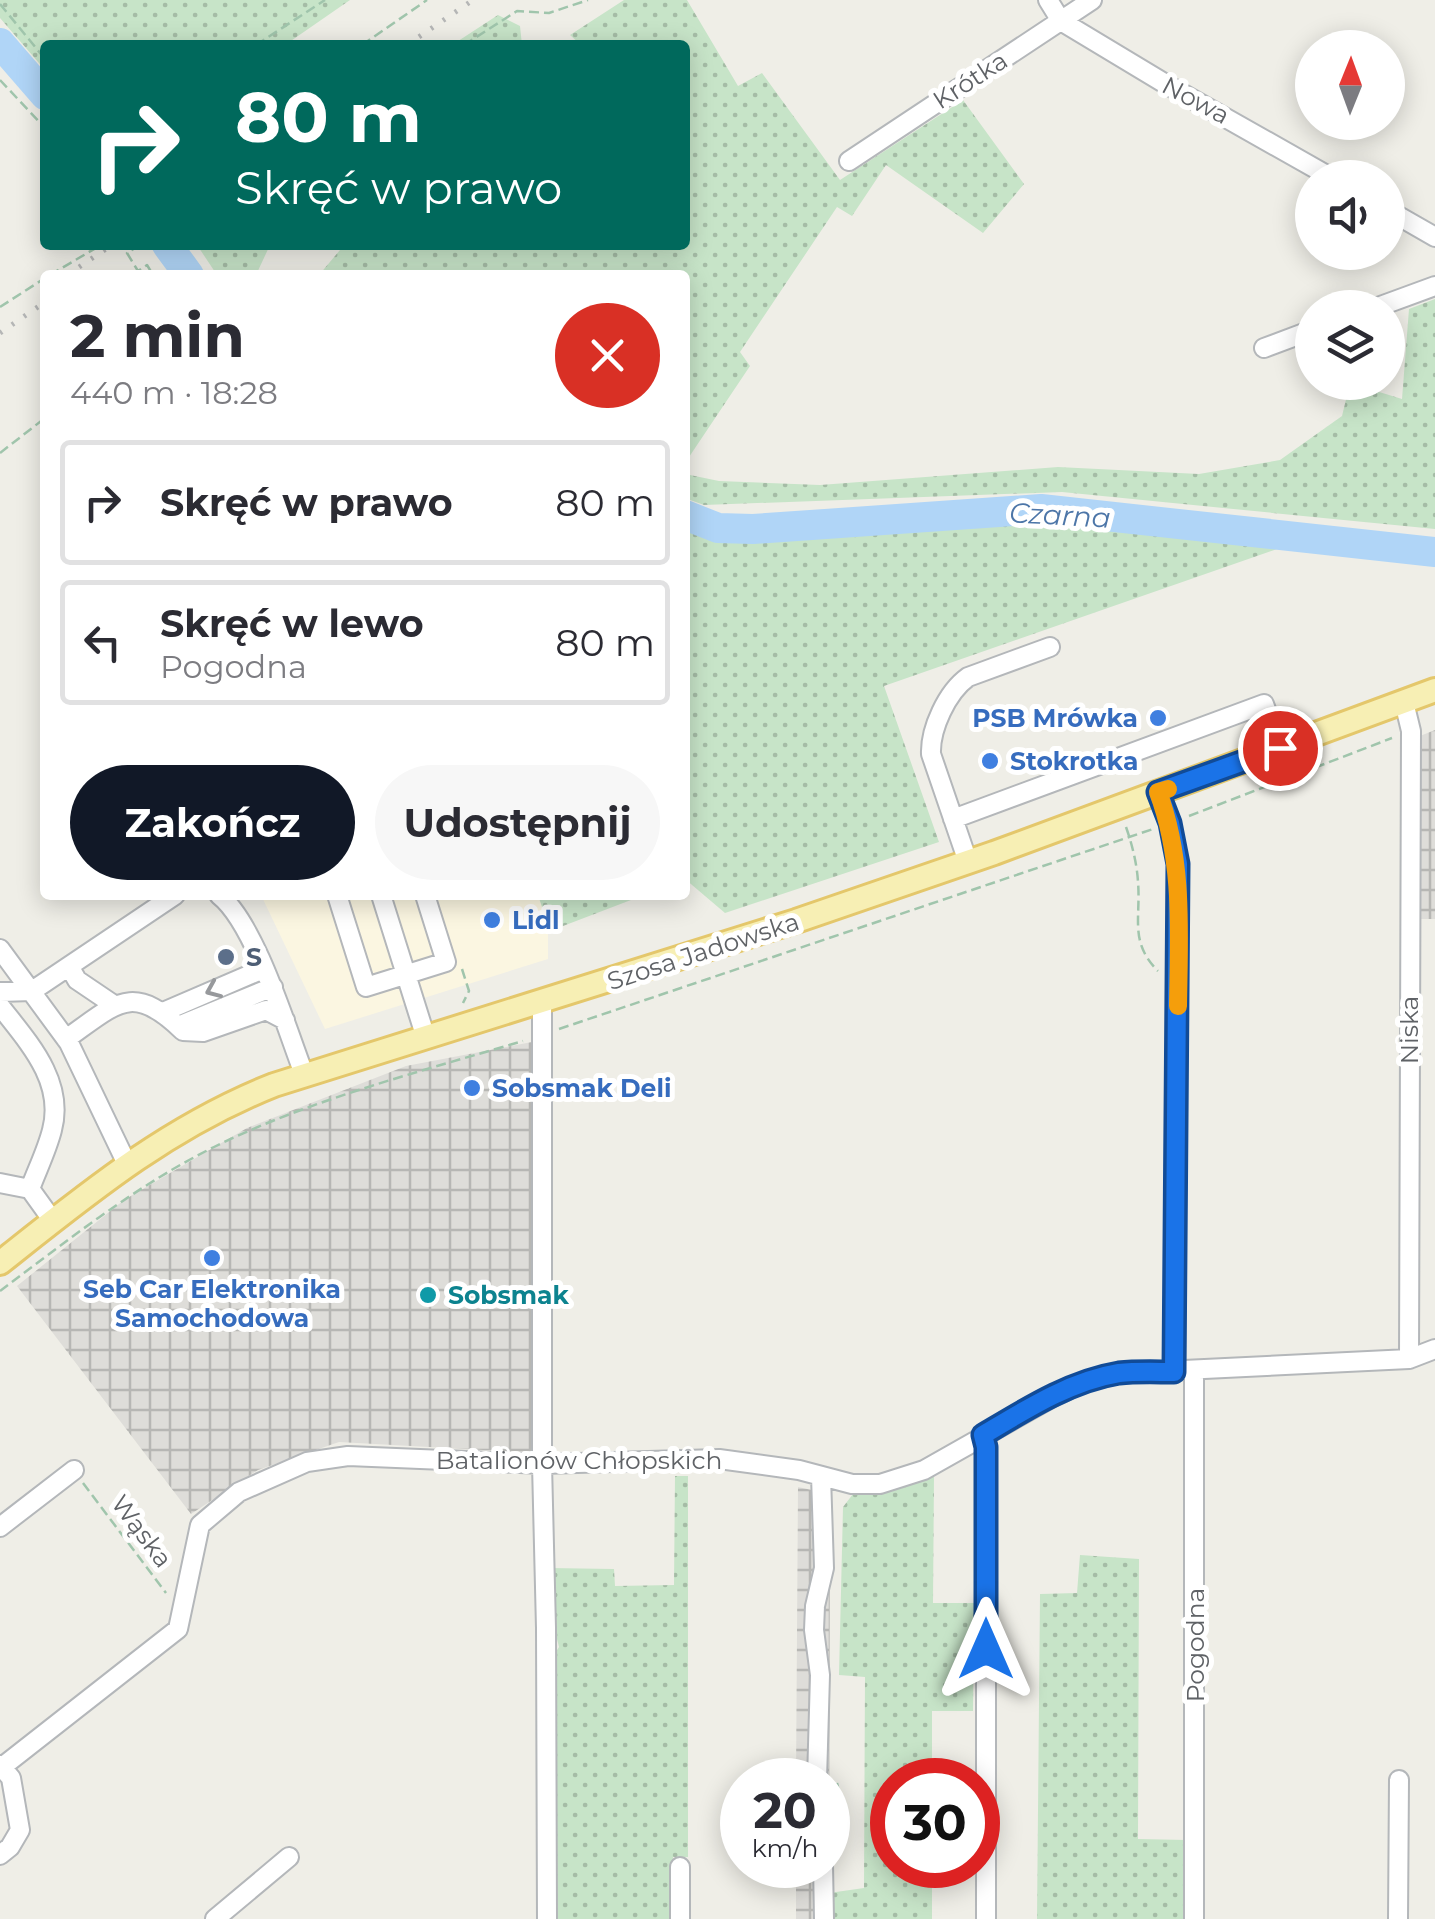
<!DOCTYPE html>
<html lang="pl">
<meta charset="utf-8">
<style>
body{margin:0;font-family:Montserrat,sans-serif;background:#f7f7f7;color:#2b2b33;height:100vh;display:flex;flex-direction:column;font-size:38px;white-space:nowrap}
*{box-sizing:border-box;margin:0}
p{font-size:32px;color:#7c7c81}
.icon{flex:none;width:55px;height:55px;fill:none;stroke:currentColor;stroke-width:2;stroke-linecap:round;stroke-linejoin:round}
.map{position:relative;flex:1;overflow:hidden}
.panel{position:absolute;left:40px;top:270px;width:650px;height:630px;display:flex;flex-direction:column;background:#fff;border-radius:10px;box-shadow:0 5px 25px #0003}
.panel>*{flex:none}
.guide{position:absolute;left:40px;top:40px;width:650px;height:210px;border-radius:10px;box-shadow:0 5px 25px #0003;background:#00695c;color:#fff;overflow:hidden}
.needle{width:65px;rotate:1deg}
.fabs{position:absolute;left:1295px;top:30px;display:grid;gap:20px}
.fabs a{display:grid;place-items:center;width:110px;height:110px;border-radius:50%;background:#fff;box-shadow:0 5px 25px #0003;font-size:50px}
.speed{position:absolute;left:720px;top:1758px;display:flex;gap:20px;font-size:50px;font-weight:700;text-align:center}
.speed>*{display:grid;place-content:center;width:130px;height:130px;border-radius:50%;background:#fff;box-shadow:0 5px 25px #0003;line-height:1}
.speed small{font-size:25px;font-weight:400}
.speed .limit{border:15px solid #d22;background:#fff;color:#111}
.pin{position:absolute;display:grid;place-items:center;width:85px;height:85px;color:#fff;margin:-42px;border:5px solid #fff;border-radius:50%;box-shadow:0 2px 10px #0007}
.me{position:absolute;width:110px;margin:-55px;rotate:0deg;stroke-linejoin:round;filter:drop-shadow(0 0 8px #0008)}
.turn{display:flex;align-items:center;gap:35px;height:210px;padding:0 30px;font-size:45px}
.turn .icon{width:130px;height:130px;stroke-width:2.5}
.turn b{display:block;font-size:70px;line-height:85px}
.round{display:grid;place-items:center;flex:none;width:105px;height:105px;border-radius:52px;background:#f7f7f7}
.headline{display:flex;align-items:center;justify-content:space-between;height:170px;padding:0 30px}
h1{font-size:60px;font-weight:700;line-height:75px}
.action{display:flex;gap:20px;margin-top:auto;padding:20px 30px}
.action a{flex:1;height:115px;border-radius:60px;background:#111827;color:#fff;font-size:40px;font-weight:700;line-height:115px;text-align:center}
.action a+a{background:#f7f7f7;color:#2b2b33}
ul{padding:0;list-style:none}
li{display:flex;align-items:center;gap:30px;height:125px;margin:0 20px 15px;padding:0 10px;border:5px solid #e1e1e2;border-radius:10px}
li div{flex:1}
li b{display:block;font-size:38px}
li em{font-style:normal}
.map>svg:first-child{display:block}
</style>
<div class="map">
<svg width="1435" height="1919" viewBox="0 0 1435 1919">
<defs>
<pattern id="industrial-grid" width="8" height="8" patternUnits="userSpaceOnUse" patternTransform="scale(2.5)"><rect width="8" height="8" fill="#deddd9"/><path d="M0 4h8M4 0v8" fill="none" stroke="#b7b7b4"/></pattern>
<pattern id="grass-dots" width="8" height="8" patternUnits="userSpaceOnUse" patternTransform="scale(2.5)"><rect width="8" height="8" fill="#c7e4c8"/><path d="M2 2h.1M6 6h.1" fill="none" stroke="#a5bca6" stroke-width="1.8" stroke-linecap="round"/></pattern>
</defs>
<rect width="100%" height="100%" fill="#efeee7"/>
<path fill="#fbf6e1" d="M261,895H548V959L325,1029Z"/>
<path fill="url(#industrial-grid)" d="M1435,730V919H1418L1420,736Z
M532,1042L538,1453L339,1442L258,1470L191,1514L17,1286L124,1200L247,1128L406,1066Z
M798,1487L830,1494L829,1919H796V1865H828V1780H796Z"/>
<path fill="url(#grass-dots)" d="M0,0H350L285,45H45V70L0,18Z
M624,0H687L738,86L762,73L840,180L963,100L1024,184L983,233L886,165L852,216L837,207L740,352L750,366L685,463V275H319L340,250L337,245H685V45H581L570,35Z
M498,15L520,26L522,45H452Z
M197,245H270L256,275H217Z
M1435,299V529L1062,492L704,505L685,498V474L719,481L820,485L1058,467L1199,474L1280,460L1342,416L1350,383L1402,399L1409,309Z
M1041,518L1297,542L884,686L939,842L725,913L685,879V525L715,535L752,538Z
M538,895H644L550,931Z
M675,1476H688V1857H673V1919H552L554,1655L559,1647L554,1627L549,1568L614,1569L615,1586L674,1585Z
M934,1476L933,1603H974L973,1711H932V1780H892V1865H932V1919H829V1893L864,1888L865,1677L839,1675L843,1507L853,1494H879Z
M1080,1555L1139,1559L1138,1839L1187,1840V1919H1037L1040,1594L1077,1593Z"/>
<g fill="none" stroke-linecap="round" stroke-linejoin="round">
<path stroke="#b0d5f7" stroke-width="30" d="M0,43L45,95
M167,245L189,275
M685,515L718,528L753,529L1041,509L1435,552"/>
<g stroke="#b4b7ba" stroke-width="22">
<path id="minor" d="M1048,0L1061,21L1164,83L1332,178
M849,161L1092,0
M1388,210L1435,237
M1375,308L1435,286
M1264,348L1312,330
M1404,702L1411,731L1409,1359
M1159,792L1170,823L1178,864L1175,1372
M953,819L1264,704L1280,748
M968,862L931,754C930,729 947,692 968,677L1050,647
M219,895C255,923 287,1030 304,1074
M337,895L366,987L446,962L425,895
M381,895L425,1035
M0,949L69,1043L127,1164
M69,966L77,980L114,1005
M0,992L32,991L175,895
M542,1002V1464L546,1628L547,1919
M0,1006C28,1042 65,1081 52,1130C47,1150 37,1170 30,1189
M163,1012L263,969
M178,1026L273,987
M66,1039C116,1004 132,981 183,1031L203,1032L266,1010L285,1020
M0,1183L30,1189L53,1221
M983,1435L986,1447V1919
M0,1527L74,1470
M0,1765L11,1778L20,1830L10,1847L0,1855
M2,1767L178,1629L200,1525L239,1492L307,1462L348,1456L542,1464L719,1459L799,1470L852,1484H880L924,1470L1053,1397L1084,1382L1121,1373L1409,1359L1435,1349
M817,1780L820,1675L814,1630L815,1606L824,1568L821,1476
M823,1865L824,1919
M215,1919L289,1857
M680,1919V1867
M1194,1919V1371
M1398,1919L1399,1780"/>
</g>
<g stroke="#e4c76b" stroke-width="28">
<path id="major" d="M0,1263C88,1193 168,1127 274,1085L796,921L994,853L1435,690"/>
</g>
<path stroke="#a0c5ac" stroke-width="2.5" stroke-dasharray="10 5" stroke-linecap="butt" d="M0,4L45,59
M256,45L325,0
M362,45L427,0
M464,45L517,11L549,13L588,0
M0,80L45,128
M140,245L127,253L138,271L147,265L153,275
M50,275L101,245
M0,307L45,278
M0,453L45,418
M1189,816L1392,738
M1126,827C1132,844 1137,864 1138,882C1141,918 1129,942 1158,971
M462,969L469,991L463,1003
M559,1029L1153,829
M0,1291C68,1240 137,1185 214,1147C309,1100 422,1071 523,1041
M83,1483L166,1593
M837,1783L847,1826"/>
<use href="#minor" stroke="#fff" stroke-width="18"/>
<use href="#major" stroke="#f7efb4" stroke-width="22"/>
<path stroke="#b5b6b6" stroke-width="5" stroke-dasharray="2.5 12" stroke-linecap="butt" d="M407,45L473,0
M67,275L112,245
M0,333L45,302"/>
</g>
<defs><path id="oneway-chevron" d="M-2-3.5L2.5 0L-2 3.5" fill="none" stroke-width="1.6" stroke-linecap="round" stroke-linejoin="round" transform="scale(2.5)"/></defs>
<use stroke="#97999c" href="#oneway-chevron" transform="translate(213 990) rotate(157)"/>
<g fill="none" stroke-linecap="round" stroke-linejoin="round">
<g stroke="#114b97" stroke-width="25">
<path id="route" d="M986,1649V1447L983,1435C1025,1410 1070,1381 1119,1373C1137,1371 1157,1372 1174,1372L1178,864L1170,823L1158,792L1280,748"/>
</g>
<use href="#route" stroke="#1a73e8" stroke-width="18"/>
<path stroke="#f59e0b" stroke-width="18" d="M1168,789L1158,792C1184,861 1179,934 1178,1006"/>
</g>
<g fill="#3f7fe0" stroke="#fff" stroke-width="4">
<circle cx="1158" cy="718" r="10"/>
<circle cx="990" cy="761" r="10"/>
<circle cx="492" cy="920" r="10"/>
<circle cx="472" cy="1088" r="10"/>
<circle cx="212" cy="1258" r="10"/>
</g>
<circle fill="#5c6f8a" stroke="#fff" stroke-width="4" cx="226" cy="957" r="10"/>
<circle fill="#0f9aa8" stroke="#fff" stroke-width="4" cx="428" cy="1295" r="10"/>
<g text-anchor="middle" dominant-baseline="central" stroke-width="10" stroke-linejoin="round" paint-order="stroke">
<g font-size="25" fill="#5f6266" stroke="#fff">
<text transform="translate(970 80) rotate(-33)">Krótka</text>
<text transform="translate(1196 100) rotate(28)">Nowa</text>
<text transform="translate(703 951) rotate(-18)">Szosa Jadowska</text>
<text transform="translate(1409 1030) rotate(-90)">Niska</text>
<text x="579" y="1460">Batalionów Chłopskich</text>
<text transform="translate(142 1531) rotate(53)">Wąska</text>
<text transform="translate(1195 1645) rotate(-90)">Pogodna</text>
</g>
<g font-size="25" font-weight="bold" fill="#366cbe" stroke="#fff" text-anchor="start">
<text x="1138" y="718" text-anchor="end">PSB Mrówka</text>
<text x="1010" y="761">Stokrotka</text>
<text x="512" y="920">Lidl</text>
<text x="492" y="1088">Sobsmak Deli</text>
<text x="212" y="1289" text-anchor="middle">Seb Car Elektronika<tspan x="212" dy="29">Samochodowa</tspan></text>
</g>
<g font-size="25" font-weight="bold" fill="#4e5e75" stroke="#fff" text-anchor="start">
<text x="246" y="957">S</text>
</g>
<g font-size="25" font-weight="bold" fill="#0d838f" stroke="#fff" text-anchor="start">
<text x="448" y="1295">Sobsmak</text>
</g>
<g font-size="28" font-style="italic" fill="#4d76a8" stroke="#fff">
<text transform="translate(1060 515) rotate(3)">Czarna</text>
</g>
</g>
</svg>
<div class="fabs">
<a><svg class="needle" viewBox="-14 -14 28 28"><path d="M0-13l5 13h-10z" fill="#e53935"/><path d="M0 13l5-13h-10z" fill="#7c7c81"/></svg></a>
<a><svg class="icon" aria-label="sound" viewBox="0 0 24 24"><path d="M4 9h4l5-4v14l-5-4H4zM17 9q2 3 0 6"/></svg></a>
<a><svg class="icon" aria-label="layers" viewBox="0 0 24 24"><path d="M12 4l9 5-9 5-9-5zM3 14l9 5 9-5"/></svg></a>
</div>
<div class="speed"><div>20<small>km/h</small></div><div class="limit">30</div></div>
<div class="pin" style="left:1280px;top:748px;background:#d93025"><svg class="icon" aria-label="arrive" viewBox="0 0 24 24"><path d="M6 21V4h12l-3 4 3 4H6"/></svg></div>
<svg class="me" style="left:986px;top:1649px" viewBox="-20 -20 40 40"><path d="M0-17L14 15 0 8-14 15z" fill="#1a73e8" stroke="#fff" stroke-width="4"/></svg>
<div class="guide">
<div class="turn"><svg class="icon" aria-label="right" viewBox="0 0 24 24"><path d="M7 20v-9h11M14 6l5 5-5 5"/></svg><div><b>80 m</b>Skręć w prawo</div></div>
</div>
<section class="panel">
<div class="headline"><div><h1>2 min</h1><p>440 m · 18:28</p></div><a class="round" style="background:#d93025;color:#fff"><svg class="icon" aria-label="close" viewBox="0 0 24 24"><path d="M6 6l12 12M18 6L6 18"/></svg></a></div>
<ul>
<li><svg class="icon" aria-label="right" viewBox="0 0 24 24"><path d="M7 20v-9h11M14 6l5 5-5 5"/></svg><div><b>Skręć w prawo</b></div><em>80 m</em></li>
<li><svg class="icon" aria-label="left" viewBox="0 0 24 24"><path d="M17 20v-9H6M10 6l-5 5 5 5"/></svg><div><b>Skręć w lewo</b><p>Pogodna</p></div><em>80 m</em></li>
</ul>
<div class="action"><a>Zakończ</a><a>Udostępnij</a></div>
</section>
</div>
